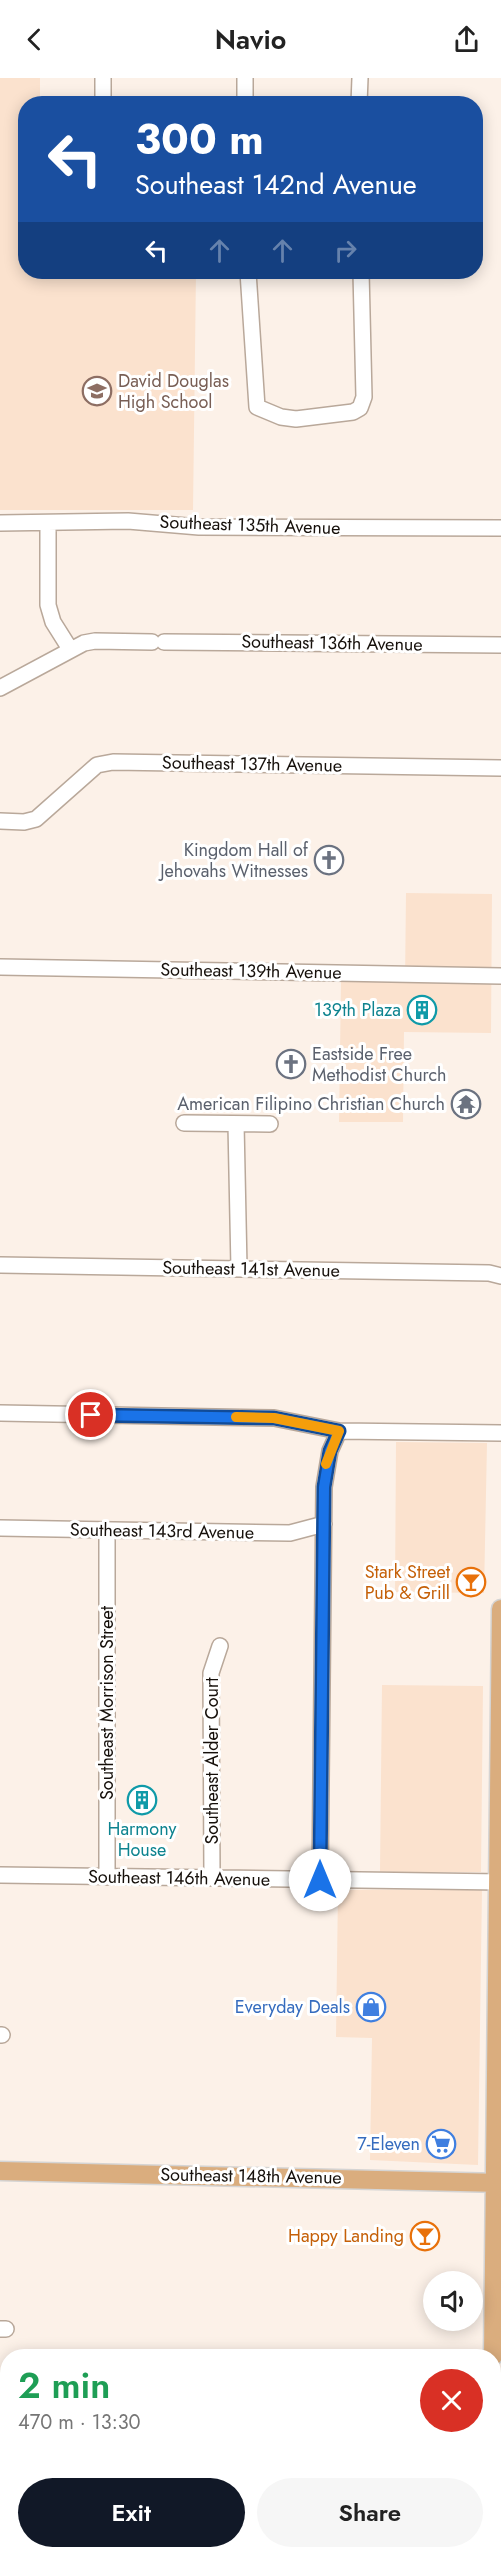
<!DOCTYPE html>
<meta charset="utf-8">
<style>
body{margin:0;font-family:Jost,sans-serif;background:#f6f6f6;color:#222;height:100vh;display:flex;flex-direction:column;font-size:22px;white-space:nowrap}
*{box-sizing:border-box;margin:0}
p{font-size:20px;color:#767676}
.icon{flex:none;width:33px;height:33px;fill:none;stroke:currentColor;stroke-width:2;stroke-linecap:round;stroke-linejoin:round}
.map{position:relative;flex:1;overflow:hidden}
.drawer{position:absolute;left:0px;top:2271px;width:501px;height:210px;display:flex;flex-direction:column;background:#fff;border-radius:24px 24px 0 0;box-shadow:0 3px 15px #0003}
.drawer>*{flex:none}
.hud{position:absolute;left:18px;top:18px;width:465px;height:183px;border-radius:24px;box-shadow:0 3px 15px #0003;background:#1a4fa0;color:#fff;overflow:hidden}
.tools{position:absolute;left:423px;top:2193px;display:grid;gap:12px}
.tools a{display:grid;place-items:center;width:60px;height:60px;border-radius:50%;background:#fff;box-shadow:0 3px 15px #0003;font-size:30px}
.pin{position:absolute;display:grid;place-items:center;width:51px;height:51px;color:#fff;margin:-26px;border:3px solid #fff;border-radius:50%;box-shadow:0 2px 6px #0007}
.me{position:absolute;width:66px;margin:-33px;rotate:0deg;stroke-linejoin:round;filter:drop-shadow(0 0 4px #0008)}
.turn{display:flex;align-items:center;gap:21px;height:126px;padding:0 18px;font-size:27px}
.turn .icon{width:78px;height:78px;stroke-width:2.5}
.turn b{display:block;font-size:42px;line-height:51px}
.lanes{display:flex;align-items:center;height:57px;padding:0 18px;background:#0003;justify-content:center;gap:30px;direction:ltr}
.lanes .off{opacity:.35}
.round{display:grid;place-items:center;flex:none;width:63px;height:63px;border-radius:32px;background:#f6f6f6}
.head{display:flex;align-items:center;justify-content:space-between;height:102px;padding:0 18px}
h1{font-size:36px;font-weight:600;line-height:45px;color:#1e9e55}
.cta{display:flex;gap:12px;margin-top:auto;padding:12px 18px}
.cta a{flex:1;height:69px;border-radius:36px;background:#111827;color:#fff;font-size:24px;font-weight:600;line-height:69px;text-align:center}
.cta a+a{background:#f6f6f6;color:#222}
header{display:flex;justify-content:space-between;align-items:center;height:78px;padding:0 18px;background:#fff;font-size:27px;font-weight:600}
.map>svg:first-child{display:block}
</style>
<header><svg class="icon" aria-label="back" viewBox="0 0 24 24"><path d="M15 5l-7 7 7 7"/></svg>Navio<svg class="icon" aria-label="share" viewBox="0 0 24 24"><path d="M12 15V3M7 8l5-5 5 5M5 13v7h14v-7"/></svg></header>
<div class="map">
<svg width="501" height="2481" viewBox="0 0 501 2481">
<rect width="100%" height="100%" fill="#fcf1e8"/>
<path fill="#fbe2ce" d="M0,0H40V25L26,26V194H196L193,432H0Z
M406,815L492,816L491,955L404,954L403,1044H339L341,904H405Z
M396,1364L487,1365L484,1515L395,1514Z
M382,1607L483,1608L481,1794H380Z
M482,1811L478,2087L370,2082L372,1960L336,1959L338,1812Z"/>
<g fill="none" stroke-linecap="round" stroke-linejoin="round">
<g stroke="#b9a89a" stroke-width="18">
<path id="minor" d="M103,26V0
M245,26V0
M359,26L360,0
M248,194L257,329L281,339L296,341L353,334L360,330L364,319L361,194
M0,445L128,443L199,449L501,450
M48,446V527L53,544L70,571
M164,564L501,567
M0,610L84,565L95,563L152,564
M0,743L24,744L36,741L97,687L113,684L501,690
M0,889L501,898
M184,1045L270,1046
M236,1046L239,1190
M0,1187L489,1195L501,1198
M0,1335L274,1340L339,1353L501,1355
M0,1450L290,1455L324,1446
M0,1797L501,1804
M107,1799V1452
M212,1800L211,1595L220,1568
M320,1802L324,1409L330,1373L339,1353
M0,1957H2
M0,2251H6
M0,2401H8
M494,2408H501
M66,2481V2474"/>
</g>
<g stroke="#d5d4d3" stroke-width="21">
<path id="major" d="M0,2093L501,2105
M493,2278L501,1531
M491,2481V2474"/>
</g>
<use href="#minor" stroke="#fff" stroke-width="15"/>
<use href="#major" stroke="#daad7e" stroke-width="18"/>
</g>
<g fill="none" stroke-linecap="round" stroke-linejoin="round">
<g stroke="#114b97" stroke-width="15">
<path id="route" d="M91,1337L274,1340L339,1353L330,1373L324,1409L320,1802"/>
</g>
<use href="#route" stroke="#1a73e8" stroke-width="10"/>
<path stroke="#f59e0b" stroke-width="10" d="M236,1339L274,1340L339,1353L326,1386"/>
</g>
<defs>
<g id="school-ring" transform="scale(1.5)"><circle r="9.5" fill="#fff" stroke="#8d6e63" stroke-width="1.5"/><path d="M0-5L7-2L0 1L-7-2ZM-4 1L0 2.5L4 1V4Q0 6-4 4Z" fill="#8d6e63"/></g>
<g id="church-ring" transform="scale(1.5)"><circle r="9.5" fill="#fff" stroke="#6b7280" stroke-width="1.5"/><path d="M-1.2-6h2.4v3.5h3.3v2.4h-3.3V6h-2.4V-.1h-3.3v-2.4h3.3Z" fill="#6b7280"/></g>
<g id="building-ring" transform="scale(1.5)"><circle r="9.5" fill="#fff" stroke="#0f9aa8" stroke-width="1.5"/><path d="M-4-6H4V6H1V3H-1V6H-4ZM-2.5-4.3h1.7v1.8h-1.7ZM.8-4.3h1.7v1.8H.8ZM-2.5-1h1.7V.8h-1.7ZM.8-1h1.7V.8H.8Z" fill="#0f9aa8"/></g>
<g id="temple-ring" transform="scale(1.5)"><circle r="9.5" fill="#fff" stroke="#6b7280" stroke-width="1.5"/><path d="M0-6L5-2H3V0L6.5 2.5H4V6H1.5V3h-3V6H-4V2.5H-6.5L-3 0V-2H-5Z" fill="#6b7280"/></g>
<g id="bar-ring" transform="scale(1.5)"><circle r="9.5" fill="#fff" stroke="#e8710a" stroke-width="1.5"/><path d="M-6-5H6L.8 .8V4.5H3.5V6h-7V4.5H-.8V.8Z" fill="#e8710a"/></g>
<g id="shop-ring" transform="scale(1.5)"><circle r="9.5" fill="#fff" stroke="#3f7fe0" stroke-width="1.5"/><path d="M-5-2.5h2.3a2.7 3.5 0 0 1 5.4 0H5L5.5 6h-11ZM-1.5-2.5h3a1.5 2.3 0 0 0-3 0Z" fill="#3f7fe0"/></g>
<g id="supermarket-ring" transform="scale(1.5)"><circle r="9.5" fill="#fff" stroke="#3f7fe0" stroke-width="1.5"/><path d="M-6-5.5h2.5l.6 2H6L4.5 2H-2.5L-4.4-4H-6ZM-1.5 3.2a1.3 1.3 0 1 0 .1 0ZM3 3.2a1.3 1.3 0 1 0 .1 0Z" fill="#3f7fe0"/></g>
</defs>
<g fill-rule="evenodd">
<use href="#school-ring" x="97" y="313"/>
<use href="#church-ring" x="329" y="782"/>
<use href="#building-ring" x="422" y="932"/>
<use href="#church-ring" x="291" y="986"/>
<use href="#temple-ring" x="466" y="1026"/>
<use href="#bar-ring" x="471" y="1504"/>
<use href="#building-ring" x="142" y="1722"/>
<use href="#shop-ring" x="371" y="1929"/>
<use href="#supermarket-ring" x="441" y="2066"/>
<use href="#bar-ring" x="425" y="2158"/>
</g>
<g text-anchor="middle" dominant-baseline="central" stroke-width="6" stroke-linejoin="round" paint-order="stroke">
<g font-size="18" fill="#785e54" stroke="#fff" text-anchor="start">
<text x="118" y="303">David Douglas<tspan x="118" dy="21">High School</tspan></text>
</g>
<g font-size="18" fill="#150f0a" stroke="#fff">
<text transform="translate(250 447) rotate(2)">Southeast 135th Avenue</text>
<text transform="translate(332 565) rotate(1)">Southeast 136th Avenue</text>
<text transform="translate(252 686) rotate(1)">Southeast 137th Avenue</text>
<text transform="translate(251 893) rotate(1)">Southeast 139th Avenue</text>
<text transform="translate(251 1191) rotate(1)">Southeast 141st Avenue</text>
<text transform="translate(162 1453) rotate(1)">Southeast 143rd Avenue</text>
<text transform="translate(107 1625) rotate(-90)">Southeast Morrison Street</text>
<text transform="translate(212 1683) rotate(-90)">Southeast Alder Court</text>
<text transform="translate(179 1800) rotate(1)">Southeast 146th Avenue</text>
<text transform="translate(251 2098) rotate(1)">Southeast 148th Avenue</text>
</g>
<g font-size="18" fill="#5b616d" stroke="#fff" text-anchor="end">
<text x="308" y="772">Kingdom Hall of<tspan x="308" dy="21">Jehovahs Witnesses</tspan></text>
<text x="312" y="976" text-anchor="start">Eastside Free<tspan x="312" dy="21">Methodist Church</tspan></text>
<text x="445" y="1026">American Filipino Christian Church</text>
</g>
<g font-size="18" fill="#0d838f" stroke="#fff" text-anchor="end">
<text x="401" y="932">139th Plaza</text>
<text x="142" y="1751" text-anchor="middle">Harmony<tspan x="142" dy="21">House</tspan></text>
</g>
<g font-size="18" fill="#c56008" stroke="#fff" text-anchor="end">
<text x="450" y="1494">Stark Street<tspan x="450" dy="21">Pub &amp; Grill</tspan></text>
<text x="404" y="2158">Happy Landing</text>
</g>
<g font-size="18" fill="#366cbe" stroke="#fff" text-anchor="end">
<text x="350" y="1929">Everyday Deals</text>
<text x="420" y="2066">7-Eleven</text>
</g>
</g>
</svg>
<div class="tools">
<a><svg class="icon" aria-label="sound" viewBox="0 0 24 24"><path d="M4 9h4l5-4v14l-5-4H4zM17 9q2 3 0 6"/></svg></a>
</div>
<div class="pin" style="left:91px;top:1337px;background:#d93025"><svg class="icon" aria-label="arrive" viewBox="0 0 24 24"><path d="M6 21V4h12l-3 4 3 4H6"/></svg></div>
<svg class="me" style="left:320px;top:1802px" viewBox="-20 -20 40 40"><circle r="19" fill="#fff"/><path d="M0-13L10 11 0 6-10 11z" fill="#1a73e8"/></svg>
<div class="hud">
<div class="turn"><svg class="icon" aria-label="left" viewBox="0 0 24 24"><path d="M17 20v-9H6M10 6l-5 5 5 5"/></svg><div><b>300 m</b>Southeast 142nd Avenue</div></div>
<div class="lanes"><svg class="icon" aria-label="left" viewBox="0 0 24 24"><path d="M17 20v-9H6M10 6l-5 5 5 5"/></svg><svg class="icon off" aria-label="ahead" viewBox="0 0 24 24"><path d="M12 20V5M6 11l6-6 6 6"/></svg><svg class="icon off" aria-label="ahead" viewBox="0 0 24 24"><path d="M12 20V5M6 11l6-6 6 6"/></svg><svg class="icon off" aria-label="right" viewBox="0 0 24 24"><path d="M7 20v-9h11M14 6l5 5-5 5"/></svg></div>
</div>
<section class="drawer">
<div class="head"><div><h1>2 min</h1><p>470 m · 13:30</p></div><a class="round" style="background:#d93025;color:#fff"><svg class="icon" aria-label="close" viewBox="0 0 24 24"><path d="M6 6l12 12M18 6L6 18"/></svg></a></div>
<div class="cta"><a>Exit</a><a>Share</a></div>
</section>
</div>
